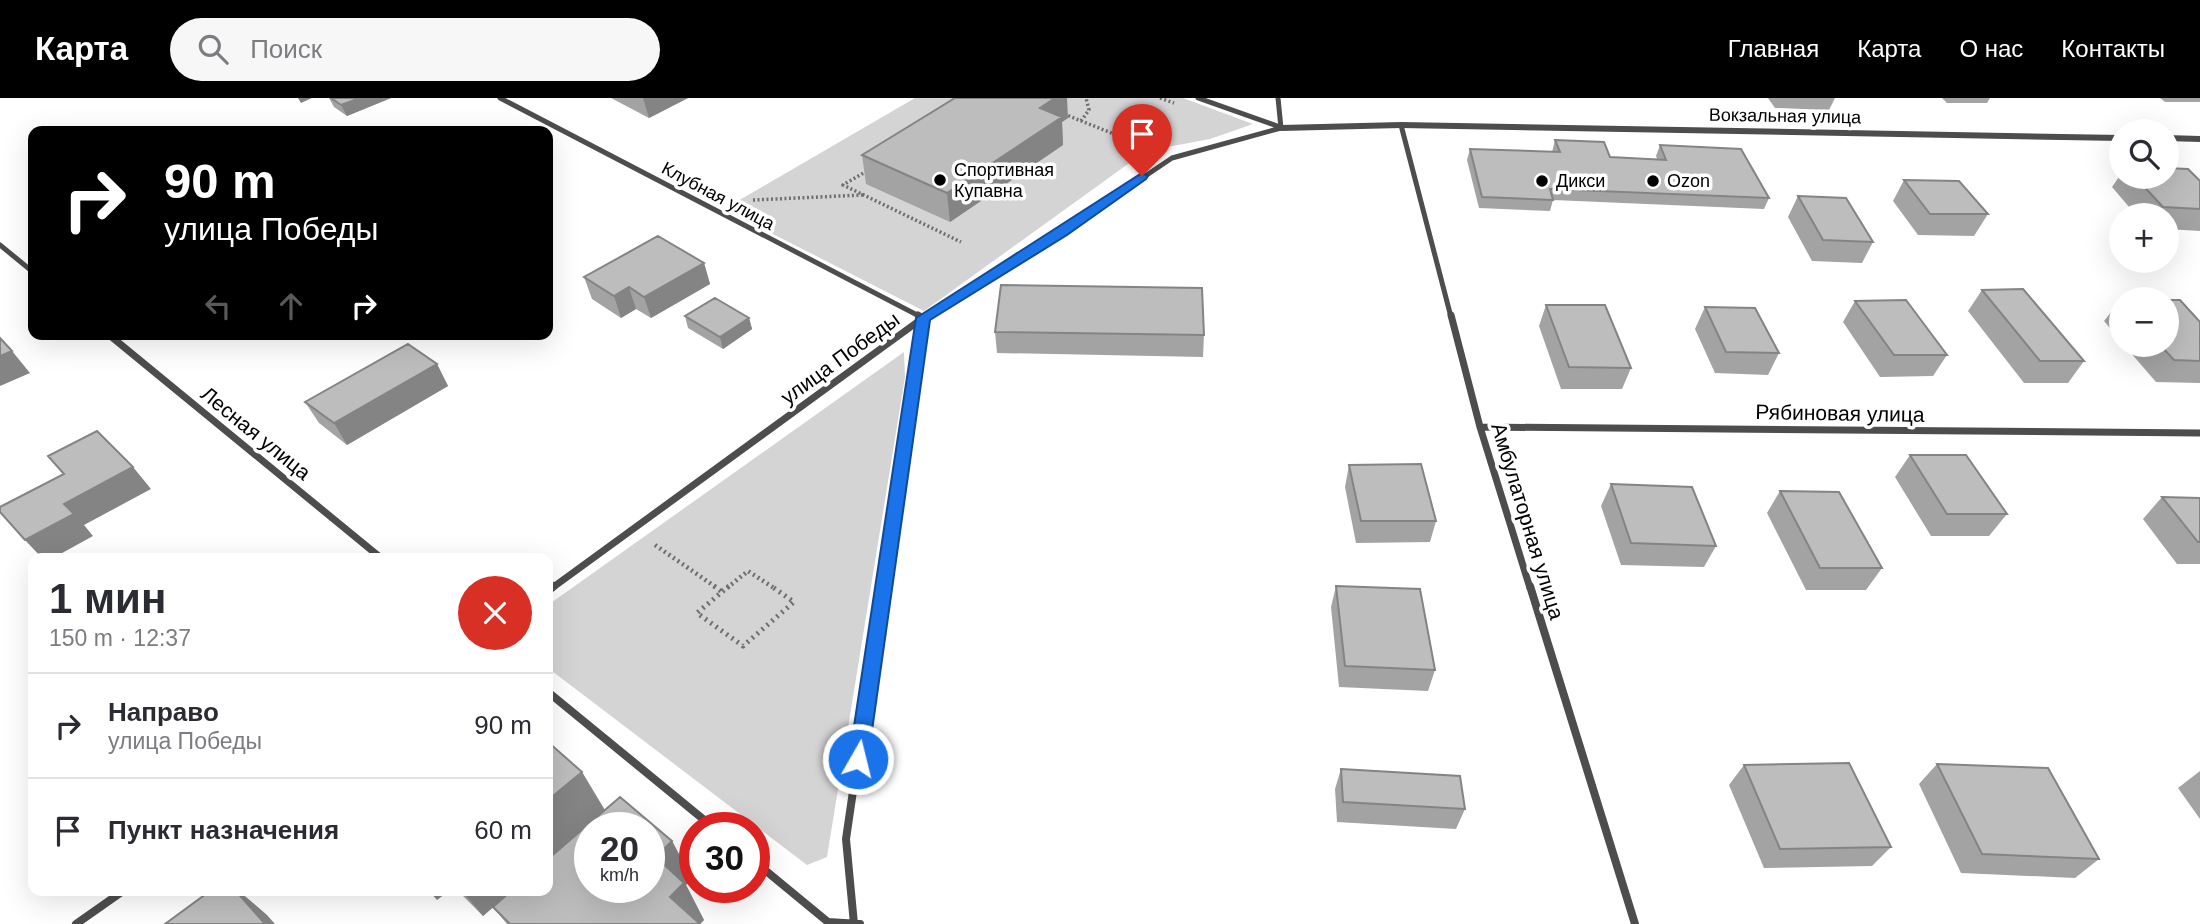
<!DOCTYPE html>
<html lang="ru">
<meta charset="utf-8">
<style>
body{margin:0;font-family:Arial,sans-serif;background:#f7f7f7;color:#2b2b33;height:100vh;display:flex;flex-direction:column;font-size:26px;white-space:nowrap}
*{box-sizing:border-box;margin:0}
p{font-size:23px;color:#7c7c81}
.icon{flex:none;width:38px;height:38px;fill:none;stroke:currentColor;stroke-width:2;stroke-linecap:round;stroke-linejoin:round}
.map{position:relative;flex:1;overflow:hidden}
.details{position:absolute;left:28px;top:455px;width:525px;height:343px;display:flex;flex-direction:column;background:#fff;border-radius:14px;box-shadow:0 7px 28px #0002}
.details>*{flex:none}
.hud{position:absolute;left:28px;top:28px;width:525px;height:214px;border-radius:14px;box-shadow:0 7px 28px #0002;background:#000;color:#fff;overflow:hidden}
.tools{position:absolute;left:2109px;top:21px;display:grid;gap:14px}
.tools a{display:grid;place-items:center;width:70px;height:70px;border-radius:50%;background:#fff;box-shadow:0 7px 28px #0002;font-size:35px}
.speed{position:absolute;left:574px;top:714px;display:flex;gap:14px;font-size:35px;font-weight:700;text-align:center}
.speed>*{display:grid;place-content:center;width:91px;height:91px;border-radius:50%;background:#fff;box-shadow:0 7px 28px #0002;line-height:1}
.speed small{font-size:18px;font-weight:400}
.speed .limit{border:10px solid #d22;background:#fff;color:#111}
.pin{position:absolute;display:grid;place-items:center;width:60px;height:60px;color:#fff;margin:-72px -30px;border-radius:50% 50% 50% 0;rotate:-45deg;box-shadow:0 0 7px #0007}
.pin .icon{rotate:45deg}
.me{position:absolute;width:77px;margin:-38px;rotate:8deg;stroke-linejoin:round;filter:drop-shadow(0 0 5px #0008)}
.turn{display:flex;align-items:center;gap:24px;height:147px;padding:0 21px;font-size:32px}
.turn .icon{width:91px;height:91px;stroke-width:2.5}
.turn b{display:block;font-size:49px;line-height:60px}
.lanes{display:flex;align-items:center;height:66px;padding:0 21px;background:#0003;justify-content:center;gap:35px;direction:ltr}
.lanes .off{opacity:.35}
.round{display:grid;place-items:center;flex:none;width:74px;height:74px;border-radius:37px;background:#f7f7f7}
.summary{display:flex;align-items:center;justify-content:space-between;height:119px;padding:0 21px}
h1{font-size:42px;font-weight:600;line-height:52px}
ul{padding:0;list-style:none}
li{display:flex;align-items:center;gap:21px;height:105px;padding:0 21px;border-top:2px solid #e1e1e2}
li div{flex:1}
li b{display:block;font-size:26px}
li em{font-style:normal}
header{display:flex;align-items:center;gap:42px;box-sizing:border-box;height:98px;padding:0 35px;background:#000;color:#fff}
header strong{font-size:33px}
nav{display:flex;gap:38px;margin-inline-start:auto;font-size:24px}
.search{width:490px;height:63px;background:#f7f7f7;display:flex;align-items:center;gap:18px;box-sizing:border-box;padding:0 24px;border-radius:38px;color:#7c7c81;font-size:26px}
.map>svg:first-child{display:block}
</style>
<header>
<strong>Карта</strong>
<div class="search"><svg class="icon" aria-label="search" viewBox="0 0 24 24"><circle cx="10" cy="10" r="6"/><path d="M15 15l6 6"/></svg>Поиск</div>
<nav><a>Главная</a><a>Карта</a><a>О нас</a><a>Контакты</a></nav>
</header>
<div class="map">
<svg width="2200" height="826" viewBox="0 0 2200 826">
<rect width="100%" height="100%" fill="#fff"/>
<path fill="#d4d4d4" d="M915,0H1183L1253,26L1210,41L1146,53L924,213L724,111Z
M904,254L905,279L827,759L807,767L548,570V507Z"/>
<g fill="none" stroke-linecap="round" stroke-linejoin="round">
<path stroke="#6f6f6f" stroke-width="3.5" stroke-dasharray="2 2.5" stroke-linecap="butt" d="M1160,0L1174,5
M1064,16L1119,38
M1081,23L1089,12L1086,0
M867,73L843,87L961,144
M753,102L863,97"/>
<path stroke="#6f6f6f" stroke-width="4.5" stroke-dasharray="2 3.5" stroke-linecap="butt" d="M655,447L717,490
M727,490L748,473L774,490"/>
<path stroke="#6f6f6f" stroke-width="5" stroke-dasharray="2 4.5" stroke-linecap="butt" d="M714,488L722,494
M729,488L697,515L743,548L794,504L771,488"/>
<path stroke="#4d4d4d" stroke-width="5" d="M500,0L921,219
M1198,0L1280,29
M1278,0L1281,30
M1401,27L1451,219
M0,147L33,174
M924,219L1062,134L1172,60L1281,30"/>
<path stroke="#4d4d4d" stroke-width="7" d="M1451,217L1480,329L1530,490
M108,236L381,460
M1480,329L2200,335
M552,490L927,217
M883,490L923,220L918,217"/>
<path stroke="#4d4d4d" stroke-width="8" d="M1530,488L1635,826
M548,493L554,488
M548,594L714,730
M754,763L828,824
M828,824L860,826
M76,826L123,793
M854,826L846,741L883,488"/>
<path fill="#4d4d4d" fill-rule="evenodd" d="M1401,24L2121,37V43L1401,30L1281,33L1277,30L1281,27Z
M2166,37L2200,38V44L2166,43Z"/>
</g>
<path fill="#a3a3a3" d="M329,0H391L347,18L334,9Z
M611,0H688L649,20Z
M1768,0H1835L1829,12L1775,10Z
M1942,0H1990L1987,5H1947Z
M2160,0H2200V4H2165Z
M1068,20L1062,24L1063,47L950,124L866,86L862,57Z
M1555,42L1610,59L1657,61L1656,58L1660,47L1769,100L1764,111L1553,102L1550,113L1479,110L1467,62L1470,51L1552,54Z
M2121,76V79H2166L2200,83V133L2166,131V117H2136L2112,89Z
M1904,82L1988,116L1974,138L1918,137L1893,103Z
M1798,98L1873,144L1862,165L1812,163L1788,119Z
M704,165L710,186L651,220L636,211L621,220L592,201L584,179Z
M1982,192L2084,263L2068,285H2024L1968,213Z
M2121,201V243L2104,223Z
M1855,203L1947,257L1933,278L1880,279L1843,224Z
M1546,207L1631,270L1622,291H1561L1539,228Z
M1705,209L1779,255L1768,277L1715,275L1695,231Z
M685,218L749,220L752,231L723,251L688,230Z
M2200,224V285L2156,284L2124,247H2166Z
M995,234L1204,237L1203,259L997,255Z
M437,266L448,288L347,347L319,325L305,304Z
M1910,357L2007,416L1989,438H1931L1895,379Z
M1349,367L1436,423L1430,444L1356,445L1345,389Z
M1611,386L1716,448L1704,469L1621,467L1601,408Z
M1780,393L1882,470L1866,492H1806L1767,415Z
M2162,399L2200,400V466H2177L2143,421Z
M1336,488L1435,572L1428,593L1339,589L1331,509Z
M1937,666L2099,761L2075,780L1961,775L1919,686Z
M1744,667L1891,749L1872,768L1764,770L1729,687Z
M1341,671L1465,711L1456,731L1337,724L1335,691Z
M2200,673V721L2178,690Z
M582,674L605,712L672,743L692,781L686,787L704,822L700,826H507L493,809L483,818L458,793H548Z"/>
<path fill="#848484" d="M298,0H312L301,5Z
M360,0H391L347,18L341,7Z
M643,0H688L649,20Z
M1055,0H1067L1068,20L1062,24L1063,47L950,124L947,95L1040,10Z
M704,165L710,186L651,220L644,199Z
M629,189L636,211L621,220L614,198Z
M749,220L752,231L723,251L720,239Z
M12,253L30,275L0,288V258Z
M437,266L448,288L347,347L334,325Z
M133,369L151,391L84,427L93,438L53,460H42L25,442L64,406Z
M582,674L605,713L548,762V702Z
M672,743L692,781L686,787L704,822L700,826L670,799L656,759Z
M236,793H239L267,817L275,826H265Z
M429,793H449L437,802Z
M462,793H512L483,818Z"/>
<path fill="#bdbdbd" stroke="#848484" stroke-width="2" fill-rule="evenodd" d="M331,0H360L341,7Z
M955,0H1055L1040,10L1062,19L947,95L862,57Z
M1555,42L1604,44L1610,59L1666,62L1660,47L1741,51L1769,100L1550,91L1553,102L1482,99L1470,51L1560,54Z
M2166,70L2188,71L2200,83V111L2163,109L2135,79H2166Z
M1904,82L1959,83L1988,116H1930Z
M1798,98L1846,100L1873,144L1823,142Z
M658,138L704,165L644,199L629,189L614,198L584,179Z
M1001,187L1202,190L1204,237L995,234Z
M2023,191L2084,263H2040L1982,192Z
M715,200L749,220L720,239L685,218Z
M1906,202L1947,257H1894L1855,203Z
M2166,202H2180L2200,224V263L2174,262L2160,247H2166Z
M1546,207H1605L1631,270L1569,269Z
M1705,209L1755,210L1779,255L1726,254Z
M0,240L12,253L0,258Z
M408,246L437,266L334,325L305,304Z
M97,333L133,369L64,406L74,416L25,442L0,414V409L64,376L48,358Z
M1910,357H1966L2007,416H1947Z
M1421,366L1436,423H1361L1349,367Z
M1611,386L1692,389L1716,448L1631,445Z
M1780,393L1839,394L1882,470H1820Z
M2162,399L2200,400V444H2198Z
M1336,488L1420,491L1435,572L1345,568Z
M548,644L582,674L548,702Z
M1849,665L1891,749L1780,751L1744,667Z
M1937,666L2048,670L2099,761L1982,756Z
M1341,671L1460,678L1465,711L1343,704Z
M620,699L672,743L656,759L684,785L670,799L700,826H510L493,809L511,793H548V761ZM590,730H649V789H590Z
M210,793H236L265,826H165Z"/>
<path fill="#1a73e8" stroke="#114b97" stroke-width="2" d="M1142,75L1148,78L1146,81L1067,137L930,222L868,661L865,666L858,669L852,666L849,661L916,220Z"/>
<g fill="#000" stroke="#fff" stroke-width="2.5">
<circle cx="940" cy="82" r="7"/>
<circle cx="1542" cy="83" r="7"/>
<circle cx="1653" cy="83" r="7"/>
</g>
<g text-anchor="middle" dominant-baseline="central" stroke-width="7" stroke-linejoin="round" paint-order="stroke">
<g font-size="18" fill="#000" stroke="#fff">
<text transform="translate(1785 18) rotate(1)">Вокзальная улица</text>
<text transform="translate(718 98) rotate(28)">Клубная улица</text>
</g>
<g font-size="18" fill="#000" stroke="#fff" text-anchor="start">
<text x="954" y="72">Спортивная<tspan x="954" dy="21">Купавна</tspan></text>
<text x="1556" y="83">Дикси</text>
<text x="1667" y="83">Ozon</text>
</g>
<g font-size="21" fill="#000" stroke="#fff">
<text transform="translate(840 260) rotate(-36)">улица Победы</text>
<text transform="translate(1840 315) rotate(1)">Рябиновая улица</text>
<text transform="translate(256 335) rotate(39)">Лесная улица</text>
<text transform="translate(1528 423) rotate(73)">Амбулаторная улица</text>
</g>
</g>
</svg>
<div class="tools">
<a><svg class="icon" aria-label="search" viewBox="0 0 24 24"><circle cx="10" cy="10" r="6"/><path d="M15 15l6 6"/></svg></a>
<a>+</a>
<a>−</a>
</div>
<div class="speed"><div>20<small>km/h</small></div><div class="limit">30</div></div>
<div class="pin" style="left:1142px;top:78px;background:#d93025"><svg class="icon" aria-label="arrive" viewBox="0 0 24 24"><path d="M6 21V4h12l-3 4 3 4H6"/></svg></div>
<svg class="me" style="left:858px;top:661px" viewBox="-20 -20 40 40"><circle r="17" fill="#1a73e8" stroke="#fff" stroke-width="3"/><path d="M0-11L8 9 0 5-8 9z" fill="#fff"/></svg>
<div class="hud">
<div class="turn"><svg class="icon" aria-label="right" viewBox="0 0 24 24"><path d="M7 20v-9h11M14 6l5 5-5 5"/></svg><div><b>90 m</b>улица Победы</div></div>
<div class="lanes"><svg class="icon off" aria-label="left" viewBox="0 0 24 24"><path d="M17 20v-9H6M10 6l-5 5 5 5"/></svg><svg class="icon off" aria-label="ahead" viewBox="0 0 24 24"><path d="M12 20V5M6 11l6-6 6 6"/></svg><svg class="icon" aria-label="right" viewBox="0 0 24 24"><path d="M7 20v-9h11M14 6l5 5-5 5"/></svg></div>
</div>
<section class="details">
<div class="summary"><div><h1>1 мин</h1><p>150 m · 12:37</p></div><a class="round" style="background:#d93025;color:#fff"><svg class="icon" aria-label="close" viewBox="0 0 24 24"><path d="M6 6l12 12M18 6L6 18"/></svg></a></div>
<ul>
<li><svg class="icon" aria-label="right" viewBox="0 0 24 24"><path d="M7 20v-9h11M14 6l5 5-5 5"/></svg><div><b>Направо</b><p>улица Победы</p></div><em>90 m</em></li>
<li><svg class="icon" aria-label="arrive" viewBox="0 0 24 24"><path d="M6 21V4h12l-3 4 3 4H6"/></svg><div><b>Пункт назначения</b></div><em>60 m</em></li>
</ul>
</section>
</div>
